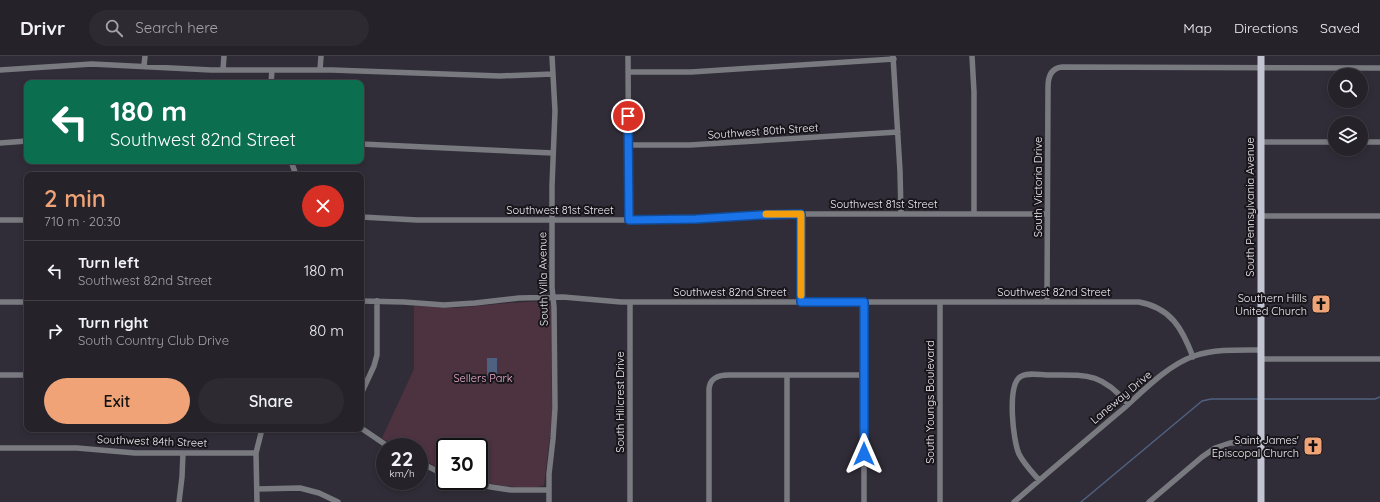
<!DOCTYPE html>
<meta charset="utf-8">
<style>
body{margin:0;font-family:Quicksand,sans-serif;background:#2d2a32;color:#f1f3f6;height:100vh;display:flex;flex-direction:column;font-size:15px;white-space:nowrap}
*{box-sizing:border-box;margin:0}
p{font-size:13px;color:#a3a4a8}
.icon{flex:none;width:22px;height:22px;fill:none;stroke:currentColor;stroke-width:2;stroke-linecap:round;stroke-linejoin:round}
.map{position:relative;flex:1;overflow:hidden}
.drawer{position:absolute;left:24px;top:116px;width:340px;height:260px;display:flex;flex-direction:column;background:#25222a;border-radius:8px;box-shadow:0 2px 6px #0003,0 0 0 1px #423f47}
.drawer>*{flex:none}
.banner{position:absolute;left:24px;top:24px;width:340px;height:84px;border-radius:8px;box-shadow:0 2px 6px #0003,0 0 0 1px #423f47;background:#0b6e4f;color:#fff;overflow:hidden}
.tools{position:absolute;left:1328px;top:12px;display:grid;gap:8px}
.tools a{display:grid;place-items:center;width:40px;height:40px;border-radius:50%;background:#25222a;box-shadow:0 2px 6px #0003,0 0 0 1px #423f47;font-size:20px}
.speed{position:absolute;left:376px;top:382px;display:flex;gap:8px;font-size:20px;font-weight:700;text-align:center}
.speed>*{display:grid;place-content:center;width:52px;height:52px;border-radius:50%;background:#25222a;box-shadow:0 2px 6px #0003,0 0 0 1px #423f47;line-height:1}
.speed small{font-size:10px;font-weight:400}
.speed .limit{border:2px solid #111;border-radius:6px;background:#fff;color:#111}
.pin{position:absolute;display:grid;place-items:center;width:34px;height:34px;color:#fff;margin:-17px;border:2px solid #fff;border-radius:50%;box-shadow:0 1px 4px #0007}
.me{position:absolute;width:44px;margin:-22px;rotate:0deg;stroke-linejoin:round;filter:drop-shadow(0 0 3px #0008)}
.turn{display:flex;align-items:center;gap:14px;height:84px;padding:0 20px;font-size:18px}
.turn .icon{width:52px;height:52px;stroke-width:2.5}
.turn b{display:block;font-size:28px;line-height:34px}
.round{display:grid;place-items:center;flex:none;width:42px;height:42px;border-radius:21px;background:#2d2a32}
.headline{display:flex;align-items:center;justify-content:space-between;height:68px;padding:0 20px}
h1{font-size:24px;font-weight:600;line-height:30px;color:#efa377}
.action{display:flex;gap:8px;margin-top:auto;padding:8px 20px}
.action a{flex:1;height:46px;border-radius:24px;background:#efa377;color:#111;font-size:16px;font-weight:600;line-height:46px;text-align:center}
.action a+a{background:#2d2a32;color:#f1f3f6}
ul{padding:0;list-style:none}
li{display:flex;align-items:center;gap:12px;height:60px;padding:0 20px;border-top:1px solid #423f47}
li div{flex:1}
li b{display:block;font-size:15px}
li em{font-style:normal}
header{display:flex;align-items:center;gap:24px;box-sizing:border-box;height:56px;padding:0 20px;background:#25222a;border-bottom:1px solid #423f47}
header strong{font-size:19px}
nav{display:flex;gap:22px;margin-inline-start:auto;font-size:14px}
.search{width:280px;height:36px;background:#2d2a32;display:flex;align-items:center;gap:10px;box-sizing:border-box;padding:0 14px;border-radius:22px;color:#a3a4a8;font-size:15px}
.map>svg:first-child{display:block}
</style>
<header>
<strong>Drivr</strong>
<div class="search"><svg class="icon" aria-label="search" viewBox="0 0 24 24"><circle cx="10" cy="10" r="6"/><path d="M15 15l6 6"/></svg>Search here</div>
<nav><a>Map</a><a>Directions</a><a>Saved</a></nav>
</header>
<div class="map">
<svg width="1380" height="446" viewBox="0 0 1380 446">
<rect width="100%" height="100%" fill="#312d38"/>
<path fill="#4d3240" d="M546,245L550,247L551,252L552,356L550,379L544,429C532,436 492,428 478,425L479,391H445V415L419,402V391H396L382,382L414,313V250L456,252L509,247Z"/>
<path fill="#4f6180" d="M487,302H497V322H487Z"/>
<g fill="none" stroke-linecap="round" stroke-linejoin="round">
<path stroke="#4f6180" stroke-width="1.5" d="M1264,343H1375L1380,341
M1081,446L1202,345L1211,343H1258"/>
<path stroke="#797a80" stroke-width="5.5" d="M628,0L629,164
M893,0L900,115L901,158
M972,0L974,36V158
M144,10L145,0
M0,14L92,8L211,14H332L500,20L553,18
M223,14L224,0
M320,14L321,0
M628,16H691L894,3
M271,27L272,14
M1261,86H1335
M1361,86H1380
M0,87L27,85
M361,88L553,97
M628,89H690L898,76
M291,105L296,119
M1261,160H1380
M361,161L417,164H671L786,158H1047
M0,164H27
M361,245L404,246L444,249L475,247L519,242L563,241L621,246H1139C1171,252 1182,272 1193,301
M0,246H27
M630,246V446
M801,246V158
M940,246V446
M1047,246L1048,31C1048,21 1051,12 1062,11L1380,12
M1261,303H1380
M0,319H27
M787,319V446
M361,338L374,310L377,299V245
M361,372L389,391
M0,392H77L135,397H256
M419,406L445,419
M1039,424C1032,416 1024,408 1019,398C1013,385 1007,330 1020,321C1027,316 1039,319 1047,319C1086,319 1101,316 1128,348
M464,425L491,431L511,434H549
M257,433L300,432L319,437L338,446
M179,446L182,421L183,397
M257,446L256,397L262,373
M549,446V418L553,383L555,352L554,251L552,231V130L555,55L552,0
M709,446V333C710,322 718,319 729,319H864
M864,446V246
M1014,446C1050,415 1086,384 1123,353C1143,335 1168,309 1194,300C1215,293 1239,294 1261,294
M1149,446L1202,401L1215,392L1230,387L1261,386"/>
<path stroke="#c3c4d1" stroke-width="7" d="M1261,0V446"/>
</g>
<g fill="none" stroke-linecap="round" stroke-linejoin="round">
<g stroke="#114b97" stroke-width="10">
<path id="route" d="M628,60L629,164L696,163L760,159L801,158V246H864V398"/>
</g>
<use href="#route" stroke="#1a73e8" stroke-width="7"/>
<path stroke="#f59e0b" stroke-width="7" d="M766,158H801V239"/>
</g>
<defs>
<g id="church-square" transform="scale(1)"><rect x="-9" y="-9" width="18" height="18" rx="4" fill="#efa377" stroke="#18161b"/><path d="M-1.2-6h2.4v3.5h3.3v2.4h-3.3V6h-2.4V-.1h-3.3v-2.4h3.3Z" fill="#111"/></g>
</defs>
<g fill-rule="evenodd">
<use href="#church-square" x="1321" y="248"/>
<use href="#church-square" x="1313" y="390"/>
</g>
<g text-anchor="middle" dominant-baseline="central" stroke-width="4" stroke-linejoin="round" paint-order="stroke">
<g font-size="11" fill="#f0edf4" stroke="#18161b">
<text transform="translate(763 75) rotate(-4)">Southwest 80th Street</text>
<text transform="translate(1038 131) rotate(-90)">South Victoria Drive</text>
<text x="884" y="148">Southwest 81st Street</text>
<text transform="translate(1250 151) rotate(-90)">South Pennsylvania Avenue</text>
<text x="560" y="154">Southwest 81st Street</text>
<text transform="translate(543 223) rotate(-91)">South Villa Avenue</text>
<text x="730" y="236">Southwest 82nd Street</text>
<text x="1054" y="236">Southwest 82nd Street</text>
<text transform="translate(1121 341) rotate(-40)">Laneway Drive</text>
<text transform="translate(620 346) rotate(-90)">South Hillcrest Drive</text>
<text transform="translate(930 346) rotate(-90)">South Youngs Boulevard</text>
<text transform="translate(152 385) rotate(2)">Southwest 84th Street</text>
</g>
<g font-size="11" fill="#f0edf4" stroke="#18161b" text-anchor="end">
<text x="1307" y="242">Southern Hills<tspan x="1307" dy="13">United Church</tspan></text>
<text x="1299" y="384">Saint James'<tspan x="1299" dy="13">Episcopal Church</tspan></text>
</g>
<g font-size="11" fill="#f0b0d1" stroke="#18161b">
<text x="483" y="322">Sellers Park</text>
</g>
</g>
</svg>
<div class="tools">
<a><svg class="icon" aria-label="search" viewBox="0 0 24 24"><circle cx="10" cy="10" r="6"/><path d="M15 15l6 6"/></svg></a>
<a><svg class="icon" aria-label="layers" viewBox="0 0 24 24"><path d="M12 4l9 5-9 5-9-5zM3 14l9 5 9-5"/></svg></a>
</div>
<div class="speed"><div>22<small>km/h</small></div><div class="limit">30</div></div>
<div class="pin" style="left:628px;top:60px;background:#d93025"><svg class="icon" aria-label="arrive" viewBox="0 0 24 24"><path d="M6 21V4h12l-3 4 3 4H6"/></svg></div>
<svg class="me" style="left:864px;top:398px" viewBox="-20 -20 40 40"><path d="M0-17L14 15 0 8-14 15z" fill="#1a73e8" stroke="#fff" stroke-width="4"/></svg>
<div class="banner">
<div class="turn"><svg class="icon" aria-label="left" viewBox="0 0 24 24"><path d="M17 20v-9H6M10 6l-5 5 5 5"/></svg><div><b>180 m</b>Southwest 82nd Street</div></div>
</div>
<section class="drawer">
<div class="headline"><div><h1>2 min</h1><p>710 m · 20:30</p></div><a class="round" style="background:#d93025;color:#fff"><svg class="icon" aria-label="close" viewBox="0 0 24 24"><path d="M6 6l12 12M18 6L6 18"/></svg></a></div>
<ul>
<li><svg class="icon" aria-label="left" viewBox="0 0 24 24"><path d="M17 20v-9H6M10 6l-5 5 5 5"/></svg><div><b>Turn left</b><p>Southwest 82nd Street</p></div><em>180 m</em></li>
<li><svg class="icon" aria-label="right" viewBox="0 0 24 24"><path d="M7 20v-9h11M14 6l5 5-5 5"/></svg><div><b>Turn right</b><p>South Country Club Drive</p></div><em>80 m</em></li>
</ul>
<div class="action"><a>Exit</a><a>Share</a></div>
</section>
</div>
